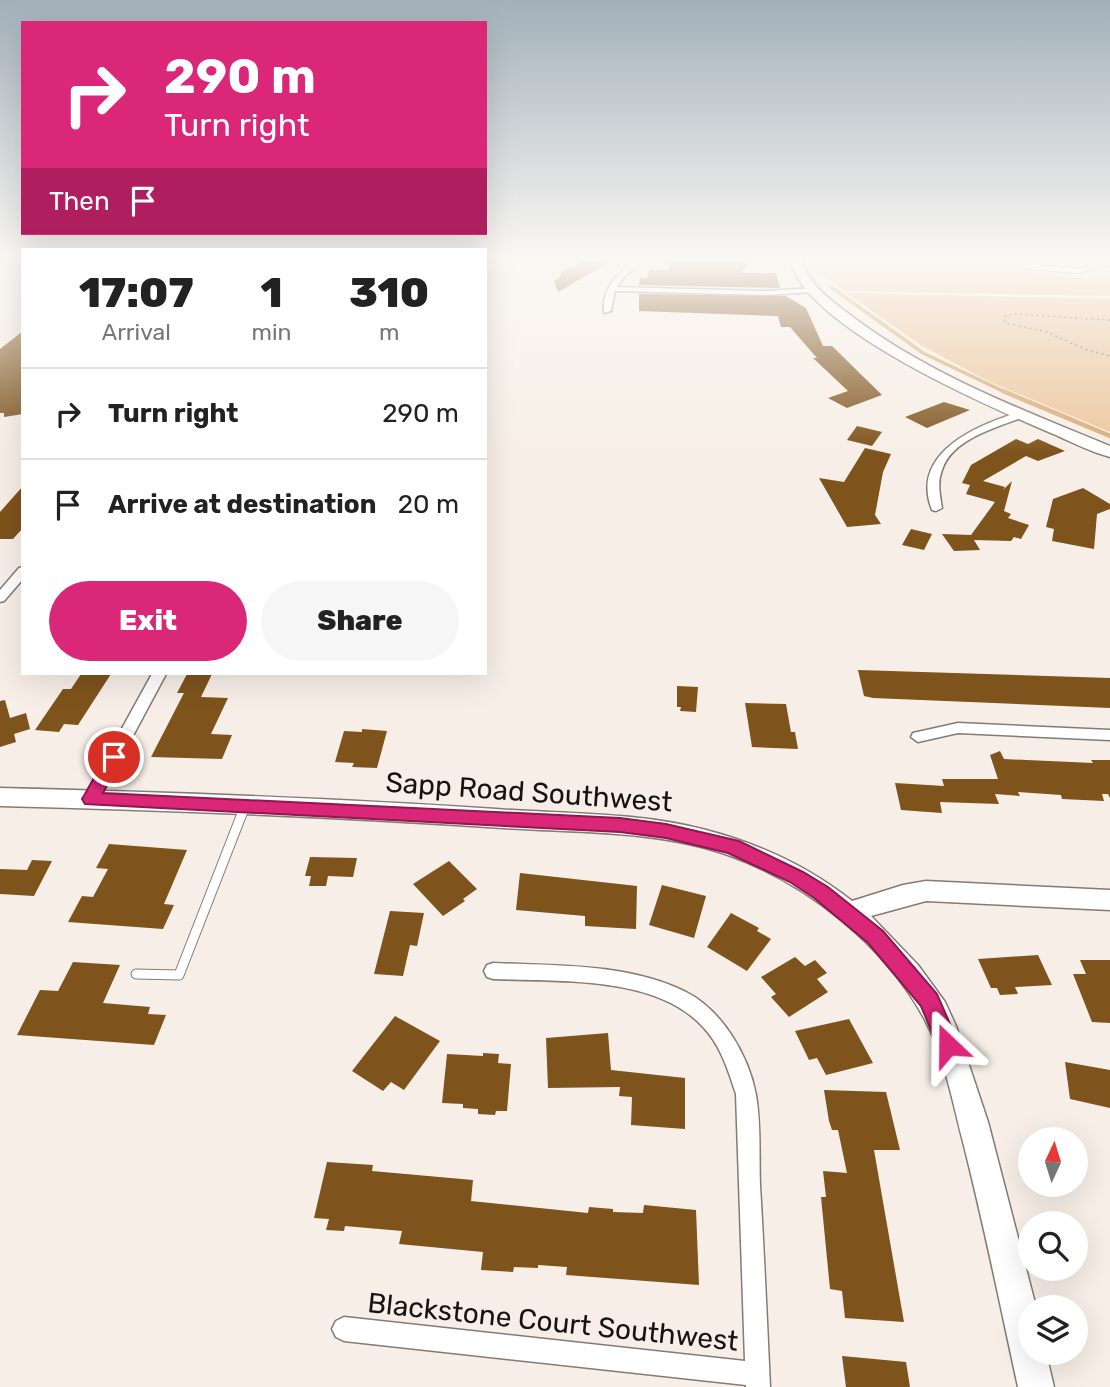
<!DOCTYPE html>
<style>
body{margin:0;font-family:Rubik,sans-serif;background:#f6f6f6;color:#222;height:100vh;display:flex;flex-direction:column;font-size:26px;white-space:nowrap}
*{box-sizing:border-box;margin:0}
p{font-size:23px;color:#767676}
.icon{flex:none;width:38px;height:38px;fill:none;stroke:currentColor;stroke-width:2;stroke-linecap:round;stroke-linejoin:round}
.map{position:relative;flex:1;overflow:hidden}
.panel{position:absolute;left:21px;top:248px;width:466px;height:427px;display:flex;flex-direction:column;background:#fff;border-radius:0px;box-shadow:0 7px 28px #0002}
.panel>*{flex:none}
.hud{position:absolute;left:21px;top:21px;width:466px;height:214px;border-radius:0px;box-shadow:0 7px 28px #0002;background:#db2777;color:#fff;overflow:hidden}
.needle{width:46px;rotate:4deg}
.controls{position:absolute;left:1018px;top:1127px;display:grid;gap:14px}
.controls a{display:grid;place-items:center;width:70px;height:70px;border-radius:50%;background:#fff;box-shadow:0 7px 28px #0002;font-size:35px}
.pin{position:absolute;display:grid;place-items:center;width:60px;height:60px;color:#fff;margin:-30px;border:4px solid #fff;border-radius:50%;box-shadow:0 2px 7px #0007}
.me{position:absolute;width:77px;margin:-38px;rotate:337deg;stroke-linejoin:round;filter:drop-shadow(0 0 5px #0008)}
.turn{display:flex;align-items:center;gap:24px;height:147px;padding:0 28px;font-size:32px}
.turn .icon{width:91px;height:91px;stroke-width:2.5}
.turn b{display:block;font-size:49px;line-height:60px}
.then{display:flex;align-items:center;height:66px;padding:0 28px;background:#0003;gap:14px;font-size:26px}
.eta{display:flex;justify-content:space-evenly;align-items:center;height:119px;text-align:center}
.eta b{font-size:42px;font-weight:800;line-height:49px}
.button{display:flex;gap:14px;margin-top:auto;padding:14px 28px}
.button a{flex:1;height:80px;border-radius:42px;background:#db2777;color:#fff;font-size:28px;font-weight:800;line-height:80px;text-align:center}
.button a+a{background:#f6f6f6;color:#222}
ul{padding:0;list-style:none}
li{display:flex;align-items:center;gap:21px;height:91px;padding:0 28px;border-top:2px solid #e0e0e0}
li div{flex:1}
li b{display:block;font-size:26px}
li em{font-style:normal}
.map>svg:first-child{display:block}
</style>
<div class="map">
<svg width="1110" height="1387" viewBox="0 0 1110 1387">
<rect width="100%" height="100%" fill="#f7efe7"/>
<path fill="#f3e5d7" d="M960,259H1110V270L1070,275L1027,271Z"/>
<path fill="#ecc59c" d="M802,259H956L1071,278H1110V296L844,291Z
M847,293L1110,299V432L990,382L922,346Z"/>
<g fill="none" stroke-linecap="round" stroke-linejoin="round">
<path stroke="#daaa74" stroke-width="3.5" d="M0,261L4,259
M831,287L923,353L1007,393"/>
<path stroke="#daaa74" stroke-width="4.5" d="M1003,391L1110,436"/>
</g>
<path fill="#7e531c" d="M586,259H615L558,292L554,281L560,277L561,272Z
M666,259H755L741,273H776L780,288L639,285L640,277L647,279L649,270H669Z
M639,294L786,296L806,308L823,346H832L882,395L847,408L828,398L848,391L813,358H817L790,327H781L778,316L639,311Z
M23,331V414L4,417V413H0V349Z
M944,402L970,410L927,428L905,417Z
M857,426L882,432L872,446L847,440Z
M1016,439L1028,444L1038,439L1065,451L1038,461L1026,456L983,481L1005,487L1003,490L1012,481L1004,511L1011,514L1008,518L1029,525L1021,539L1014,537L1011,541L974,540L980,550L954,551L942,534L971,535L995,502L966,494L970,485L962,483L971,465Z
M865,448L891,454L883,472L875,515L881,524L847,527L819,478L844,482Z
M23,486V528L13,539H0V512Z
M1083,488L1110,504V509L1097,514L1094,549L1052,541L1054,529L1046,527L1053,499Z
M911,529L932,534L924,550L902,545Z
M858,670L1110,678V708L873,698L864,696Z
M81,674H111L78,725L64,724L59,732L35,730L63,689H71Z
M187,674H212L201,697L228,698L211,734L232,735L222,759L151,757L184,693H177Z
M677,686L698,687L696,712L680,711L681,707H677Z
M5,700L10,718L26,713L30,729L14,734L16,742L0,747V701Z
M745,703L786,704L791,732H795L798,749L752,747Z
M362,729L387,731L377,768L352,767L354,763L335,762L344,731L362,732Z
M1000,751L1004,759L1093,763L1091,760H1110V798L1108,794H1102L1104,801L1062,799L1061,795L1018,792L1020,796L995,794L999,804L940,802L942,813L901,810L895,783L944,786L942,779H998L990,755Z
M109,844L187,850L164,904L174,905L163,929L68,922L82,896L93,897L108,869L96,868Z
M310,857L357,858L353,877L328,876L326,886H309L311,876H305Z
M32,860L52,861L34,896L0,894V869L27,870Z
M449,861L477,889L463,899L465,901L443,916L413,884Z
M520,873L637,886L636,929L585,926V916L516,910Z
M662,885L706,896L694,938L649,925Z
M390,911L424,913L417,946L410,945L403,976L374,974Z
M731,913L759,928L757,931L771,939L747,971L707,947Z
M1038,955L1052,985L1015,987L1018,994L1000,995L997,988H991L978,959Z
M795,957L805,966L815,960L827,973L817,979L828,992L789,1017L771,997L776,994L761,977Z
M1080,960H1110V1023L1092,1022L1073,974H1086Z
M73,962L120,965L103,1003L150,1007L148,1014L166,1015L154,1045L17,1035L40,990L58,991Z
M395,1016L440,1041L404,1090L391,1082L383,1091L352,1071Z
M849,1019L873,1063L826,1075L817,1058L809,1060L795,1031Z
M608,1033L611,1070L685,1078V1129L631,1125L632,1097L619,1096L620,1087L548,1088L546,1038Z
M483,1053L499,1054L498,1063L511,1064L507,1111H496L495,1115L478,1114V1109L463,1108V1104L442,1103L447,1054L483,1056Z
M1065,1062L1110,1070V1108L1070,1099Z
M824,1090L886,1092L900,1150H874L904,1322L845,1318L842,1291L830,1289L821,1197H826L823,1171L847,1173L838,1130H832L829,1121Z
M327,1162L373,1165L372,1171L473,1180L471,1201L588,1213L589,1207L613,1209V1212L643,1213L644,1205L696,1210L699,1285L566,1275L567,1267L538,1265V1268L514,1267L513,1272L481,1270L483,1252L399,1244L402,1231L345,1226L344,1231L326,1230L329,1219L314,1218Z
M842,1356L906,1362L910,1387H846Z"/>
<g fill="none" stroke-linecap="round" stroke-linejoin="round">
<g stroke="#837b74" stroke-width="6">
<path id="lane-far1" d="M1021,266L1075,271L1110,264"/>
</g>
<g stroke="#837b74" stroke-width="11">
<path id="lane" d="M136,974L179,975L245,806"/>
</g>
<g stroke="#837b74" stroke-width="3">
<path id="street" d="M638,259H647L625,276L617,287L767,291L814,288L818,290L814,292L767,295L615,291L611,311L604,313C601,288 618,272 638,259Z
M1023,411L1028,414L1026,416C999,427 952,438 942,470C937,483 940,495 942,508L936,511L932,510C909,452 979,424 1023,411Z
M23,567V579L4,601L0,602V590L19,568Z
M152,674H166L97,803H85L83,799Z
M958,723L1110,730V740L958,733L918,742L911,737L913,733Z
M493,963C557,966 627,963 686,992C722,1010 749,1056 756,1095C761,1123 759,1156 760,1185C764,1252 767,1320 770,1387H746V1385L344,1341L336,1337L332,1329L336,1321L344,1317L745,1361L736,1094C728,1070 721,1046 703,1027C656,975 558,982 493,979L487,977L484,971L487,965Z"/>
</g>
<g stroke="#837b74" stroke-width="3">
<path id="secondary" d="M790,259H802C807,283 827,297 845,311C924,373 1018,408 1110,446V457C1090,452 1070,441 1051,433C990,407 803,327 790,259Z
M0,788C166,792 331,798 496,809C566,814 638,812 706,830C760,844 809,867 852,901L903,885L926,881L1110,890V910L926,901L871,916L918,965L945,1002L956,1026L988,1122L1036,1307H1031V1353H1046L1054,1387H1018C1000,1304 983,1220 962,1138C952,1099 944,1056 925,1020C885,945 807,883 728,855C657,830 577,833 503,828C335,817 168,810 0,806Z"/>
</g>
<path stroke="#8e8883" stroke-width="2" stroke-dasharray="2 3.5" stroke-linecap="butt" d="M989,259L1010,265
M1110,320L1013,314L1004,317L1005,323L1047,332L1087,350L1110,356"/>
<use href="#lane-far1" stroke="#fff" stroke-width="4.5"/>
<use href="#lane" stroke="#fff" stroke-width="9"/>
<use href="#street" fill="#fff" fill-rule="evenodd"/>
<use href="#secondary" fill="#fff" fill-rule="evenodd"/>
</g>
<linearGradient id="sky" x2="0" y2="1"><stop stop-color="#a2b0ba"/><stop offset="0.57" stop-color="#fbf8f4"/><stop offset="1" stop-color="#fbf8f4" stop-opacity="0"/></linearGradient>
<rect width="1110" height="454" fill="url(#sky)"/>
<path fill="#db2777" stroke="#8e194d" stroke-width="2" d="M114,751L122,757L103,793L620,818L666,824L739,841L803,872L828,887L883,931L937,994L959,1045L956,1052L948,1055L940,1052L921,1006L868,943L814,898L790,882L728,853L666,838L620,832L85,804L82,799L85,794L108,753Z"/>
<g text-anchor="middle" dominant-baseline="central" stroke-width="7" stroke-linejoin="round" paint-order="stroke">
<g font-size="28" fill="#161310" stroke="#f7efe7">
<text transform="translate(529 792) rotate(4)">Sapp Road Southwest</text>
<text transform="translate(553 1322) rotate(6)">Blackstone Court Southwest</text>
</g>
</g>
</svg>
<div class="controls">
<a><svg class="needle" viewBox="-14 -14 28 28"><path d="M0-13l5 13h-10z" fill="#e53935"/><path d="M0 13l5-13h-10z" fill="#767676"/></svg></a>
<a><svg class="icon" aria-label="search" viewBox="0 0 24 24"><circle cx="10" cy="10" r="6"/><path d="M15 15l6 6"/></svg></a>
<a><svg class="icon" aria-label="layers" viewBox="0 0 24 24"><path d="M12 4l9 5-9 5-9-5zM3 14l9 5 9-5"/></svg></a>
</div>
<div class="pin" style="left:114px;top:757px;background:#d93025"><svg class="icon" aria-label="arrive" viewBox="0 0 24 24"><path d="M6 21V4h12l-3 4 3 4H6"/></svg></div>
<svg class="me" style="left:948px;top:1045px" viewBox="-20 -20 40 40"><path d="M0-17L14 15 0 8-14 15z" fill="#db2777" stroke="#fff" stroke-width="4"/></svg>
<div class="hud">
<div class="turn"><svg class="icon" aria-label="right" viewBox="0 0 24 24"><path d="M7 20v-9h11M14 6l5 5-5 5"/></svg><div><b>290 m</b>Turn right</div></div>
<div class="then">Then<svg class="icon" aria-label="arrive" viewBox="0 0 24 24"><path d="M6 21V4h12l-3 4 3 4H6"/></svg></div>
</div>
<section class="panel">
<div class="eta">
<div><b>17:07</b><p>Arrival</p></div>
<div><b>1</b><p>min</p></div>
<div><b>310</b><p>m</p></div>
</div>
<ul>
<li><svg class="icon" aria-label="right" viewBox="0 0 24 24"><path d="M7 20v-9h11M14 6l5 5-5 5"/></svg><div><b>Turn right</b></div><em>290 m</em></li>
<li><svg class="icon" aria-label="arrive" viewBox="0 0 24 24"><path d="M6 21V4h12l-3 4 3 4H6"/></svg><div><b>Arrive at destination</b></div><em>20 m</em></li>
</ul>
<div class="button"><a>Exit</a><a>Share</a></div>
</section>
</div>
